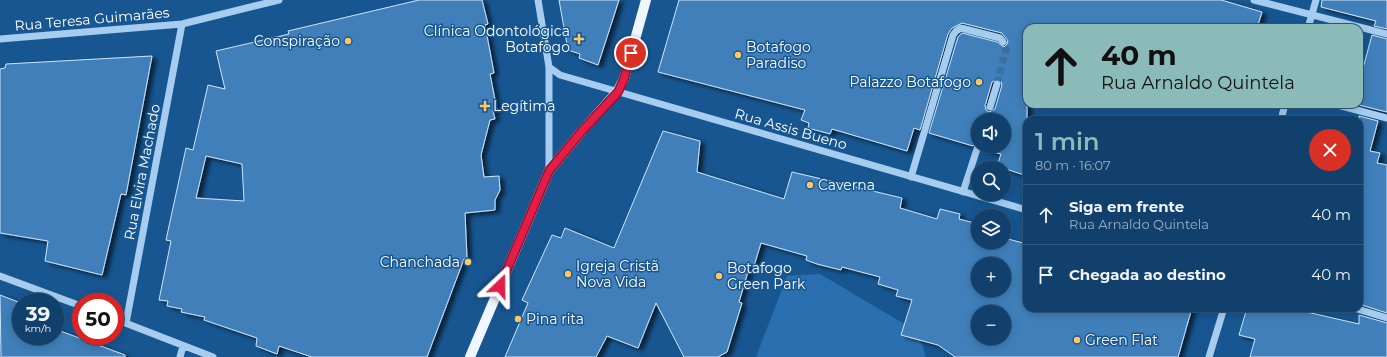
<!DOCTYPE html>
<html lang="pt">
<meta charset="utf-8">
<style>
body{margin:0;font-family:Montserrat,sans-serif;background:#1e4b75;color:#f1f3f6;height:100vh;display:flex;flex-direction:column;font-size:15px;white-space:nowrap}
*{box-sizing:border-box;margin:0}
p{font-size:13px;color:#9cafc2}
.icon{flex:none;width:22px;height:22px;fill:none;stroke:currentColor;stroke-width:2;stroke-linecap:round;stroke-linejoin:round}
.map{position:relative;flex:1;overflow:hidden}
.panel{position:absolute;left:1023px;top:116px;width:340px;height:196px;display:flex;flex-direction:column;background:#11406d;border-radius:12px;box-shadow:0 2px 10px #0003,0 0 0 1px #305980}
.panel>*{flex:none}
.banner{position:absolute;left:1023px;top:24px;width:340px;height:84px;border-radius:12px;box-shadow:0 2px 10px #0003,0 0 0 1px #305980;background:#8bbbb9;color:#111;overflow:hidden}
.controls{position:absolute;left:971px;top:113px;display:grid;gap:8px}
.controls a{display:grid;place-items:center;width:40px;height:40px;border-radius:50%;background:#11406d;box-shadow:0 2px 10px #0003,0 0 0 1px #305980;font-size:20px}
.speed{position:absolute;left:12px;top:293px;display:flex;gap:8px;font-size:20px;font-weight:700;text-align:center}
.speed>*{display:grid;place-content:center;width:52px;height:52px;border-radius:50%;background:#11406d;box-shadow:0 2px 10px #0003,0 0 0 1px #305980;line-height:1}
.speed small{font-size:10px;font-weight:400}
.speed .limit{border:6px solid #d22;background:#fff;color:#111}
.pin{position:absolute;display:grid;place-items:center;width:34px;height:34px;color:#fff;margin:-17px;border:2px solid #fff;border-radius:50%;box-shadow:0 1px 4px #0007}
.me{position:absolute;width:44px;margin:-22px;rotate:23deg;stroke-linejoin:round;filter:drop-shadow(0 0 3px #0008)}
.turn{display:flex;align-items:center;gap:14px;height:84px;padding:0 12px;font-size:18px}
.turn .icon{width:52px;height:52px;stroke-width:2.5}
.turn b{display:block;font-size:28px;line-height:34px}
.round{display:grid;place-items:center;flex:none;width:42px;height:42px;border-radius:21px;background:#1e4b75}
.summary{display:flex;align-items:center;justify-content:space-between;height:68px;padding:0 12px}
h1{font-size:24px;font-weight:600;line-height:30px;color:#8bbbb9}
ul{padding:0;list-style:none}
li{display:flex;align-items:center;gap:12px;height:60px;padding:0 12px;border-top:1px solid #305980}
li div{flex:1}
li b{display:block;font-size:15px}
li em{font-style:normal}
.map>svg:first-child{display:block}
</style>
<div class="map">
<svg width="1387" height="357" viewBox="0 0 1387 357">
<defs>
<filter id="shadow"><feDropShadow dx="4.5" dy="2.5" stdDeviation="2" flood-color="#0009"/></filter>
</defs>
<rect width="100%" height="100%" fill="#175691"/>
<path fill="#2a70b0" d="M820,274L918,332L926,357H756L787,276Z"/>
<path fill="#407fb9" stroke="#cce5fb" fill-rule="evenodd" filter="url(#shadow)" d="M419,0H482L488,24L485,25L494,73L490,74L497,110L493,111L495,119L490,120L481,155L484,177L499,176L500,190L495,200V210L465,213L467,258L464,259L427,357H312L279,346L277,354L256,346L257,338L204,320L205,317L181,312L182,309L167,306L168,301L159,300L171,241L166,240L186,148L193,150L208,85L225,89L216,51L289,34L288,31ZM206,156L242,164L244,201L196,198Z
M559,0H619L598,65L579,58L580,54L568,50Z
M679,0H1221L1262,12L1257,28H1027V176L997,166L1001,154L982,149L983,146H1004V120H978V141L973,146L929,133L958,37L962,33L997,42L1004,47L1007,44L1008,41L1002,33L962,23L952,28L948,34L920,130L914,128L907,151L832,129L830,134L808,128L809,123L801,120L805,110L658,72ZM998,79L1001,81L1002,85L995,109L989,112L986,110L985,106L992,82Z
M1322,0H1387V29L1374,26L1376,21L1321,7Z
M1372,35L1387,39V112L1359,105V83Z
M152,56L126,195L121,194L102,275L45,261L48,241L0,233V69L5,68L6,64Z
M1359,116L1378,121L1370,151L1380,153L1377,163L1387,165V313L1359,304Z
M663,131L700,141L697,172L784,199L792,172L839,183L902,198L900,208L937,219L940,209L960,214L959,219L978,224V242H1004V238L1027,244V308H1192L1178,357H955L938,345L901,335L912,300L896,296L898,290L878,284L880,277L842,267L841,270L817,264L806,260L807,256L761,243L754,266L750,265L739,302L742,303L727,352L718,357H684L656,303L638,348L607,336L596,357H505L528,303L522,300L552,235L561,238L565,228L614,248ZM978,264H1004V290H978ZM978,312H1004V338H978Z
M0,295L21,303L17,314L21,316V336H55V329L125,355V357H1Z
M1247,308H1289L1359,324V315L1387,323V357H1250L1255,339L1239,335Z"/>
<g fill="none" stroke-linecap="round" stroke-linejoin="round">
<path stroke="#3a6fa2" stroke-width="7" stroke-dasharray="7 3.5" stroke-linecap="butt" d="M997,84L1006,50L1003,42
M986,120L990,107"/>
<path stroke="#a6cdf0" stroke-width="7" d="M538,0L549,67V171
M1254,0L1387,34
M1308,28L1316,0
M0,39L182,24L279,0
M549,67L560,75L1027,210
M1334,104L1387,118
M990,107L997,84
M1281,120L1285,104
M911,177L953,35L956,31L961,28L1000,38L1003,42
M963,192L978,146
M0,276L81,306
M1354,308L1387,318
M115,319L213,357
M126,323L182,24
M180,357L183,346
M1209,357L1224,308"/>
<path stroke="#eef6ff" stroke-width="10" d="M470,357L549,171L581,132L617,92L624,79L646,0"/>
</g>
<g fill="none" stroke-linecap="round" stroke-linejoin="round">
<g stroke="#92132f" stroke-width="10">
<path id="route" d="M500,286L549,171L581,132L618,92L624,79L631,53"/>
</g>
<use href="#route" stroke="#e11d48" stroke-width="7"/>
</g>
<g fill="#ffc664" stroke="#175691" stroke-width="1.5">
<path d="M577 33h4v4h4v4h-4v4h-4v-4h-4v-4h4z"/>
<circle cx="348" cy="41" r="4"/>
<circle cx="738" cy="55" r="4"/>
<circle cx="979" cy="82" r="4"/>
<path d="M483 100h4v4h4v4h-4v4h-4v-4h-4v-4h4z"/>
<circle cx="810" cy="185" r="4"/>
<circle cx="468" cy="262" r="4"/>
<circle cx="568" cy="274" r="4"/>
<circle cx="719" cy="276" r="4"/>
<circle cx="518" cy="319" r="4"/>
<circle cx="1077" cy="340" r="4"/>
</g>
<g text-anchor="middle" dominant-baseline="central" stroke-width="3" stroke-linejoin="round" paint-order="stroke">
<g font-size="14" fill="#fff" stroke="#175691">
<text transform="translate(92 19) rotate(-5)">Rua Teresa Guimarães</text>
<text transform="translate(791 129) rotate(16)">Rua Assis Bueno</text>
<text transform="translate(142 172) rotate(-79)">Rua Elvira Machado</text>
</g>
<g font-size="14" fill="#fff" stroke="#175691" text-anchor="start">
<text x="570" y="31" text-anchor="end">Clínica Odontológica<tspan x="570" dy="16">Botafogo</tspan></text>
<text x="340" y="41" text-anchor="end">Conspiração</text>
<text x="746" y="47">Botafogo<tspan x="746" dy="16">Paradiso</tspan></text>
<text x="971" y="82" text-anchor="end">Palazzo Botafogo</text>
<text x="493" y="106">Legítima</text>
<text x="818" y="185">Caverna</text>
<text x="460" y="262" text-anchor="end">Chanchada</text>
<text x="576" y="266">Igreja Cristã<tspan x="576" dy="16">Nova Vida</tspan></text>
<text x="727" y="268">Botafogo<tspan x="727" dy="16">Green Park</tspan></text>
<text x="526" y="319">Pina rita</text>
<text x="1085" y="340">Green Flat</text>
</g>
</g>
</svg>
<div class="controls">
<a><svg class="icon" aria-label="sound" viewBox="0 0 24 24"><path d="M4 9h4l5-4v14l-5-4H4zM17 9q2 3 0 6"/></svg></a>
<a><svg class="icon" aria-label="search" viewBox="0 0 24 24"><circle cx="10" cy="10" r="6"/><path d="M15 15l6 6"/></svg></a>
<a><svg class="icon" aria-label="layers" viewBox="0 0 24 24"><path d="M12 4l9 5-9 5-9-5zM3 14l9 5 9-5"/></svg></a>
<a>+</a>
<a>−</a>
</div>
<div class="speed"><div>39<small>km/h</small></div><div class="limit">50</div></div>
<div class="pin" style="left:631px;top:53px;background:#d93025"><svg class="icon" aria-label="arrive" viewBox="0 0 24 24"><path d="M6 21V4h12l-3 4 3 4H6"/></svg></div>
<svg class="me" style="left:500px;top:286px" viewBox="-20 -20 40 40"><path d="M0-17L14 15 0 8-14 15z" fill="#e11d48" stroke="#fff" stroke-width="4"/></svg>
<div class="banner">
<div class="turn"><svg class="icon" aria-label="ahead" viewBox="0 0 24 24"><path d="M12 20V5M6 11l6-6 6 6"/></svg><div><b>40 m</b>Rua Arnaldo Quintela</div></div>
</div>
<section class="panel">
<div class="summary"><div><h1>1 min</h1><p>80 m · 16:07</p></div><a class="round" style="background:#d93025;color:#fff"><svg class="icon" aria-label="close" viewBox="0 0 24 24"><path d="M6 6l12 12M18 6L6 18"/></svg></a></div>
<ul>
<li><svg class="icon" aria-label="ahead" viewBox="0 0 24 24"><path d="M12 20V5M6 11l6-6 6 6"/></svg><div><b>Siga em frente</b><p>Rua Arnaldo Quintela</p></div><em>40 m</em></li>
<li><svg class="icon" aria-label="arrive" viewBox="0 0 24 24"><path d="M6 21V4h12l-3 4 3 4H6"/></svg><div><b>Chegada ao destino</b></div><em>40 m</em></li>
</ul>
</section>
</div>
